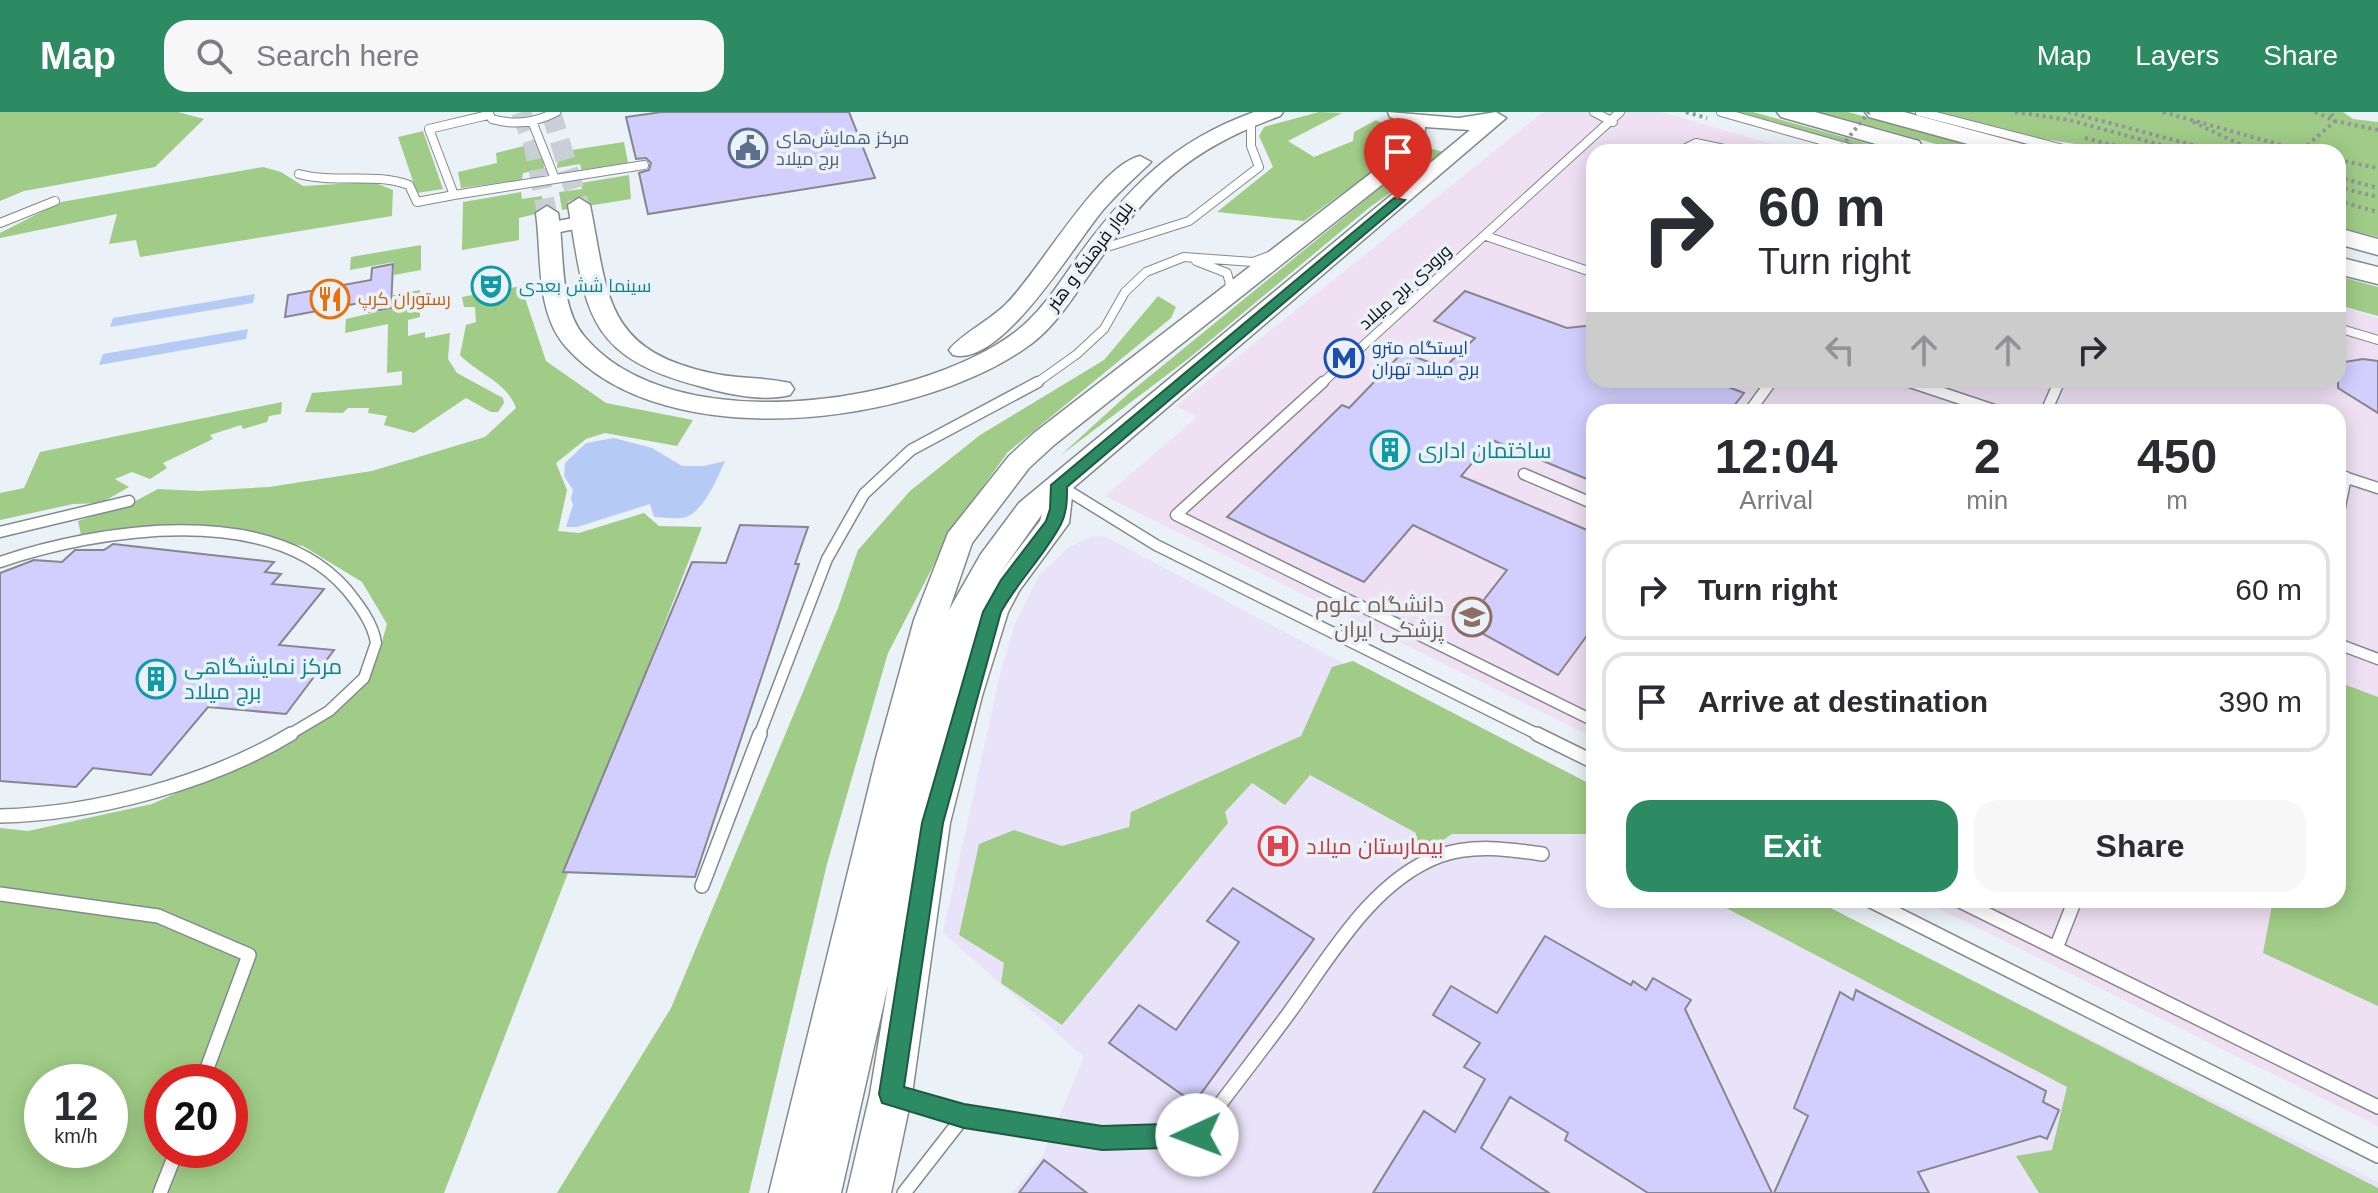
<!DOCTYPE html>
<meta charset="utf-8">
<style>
body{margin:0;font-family:Helvetica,Cairo,sans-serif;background:#f7f7f7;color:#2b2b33;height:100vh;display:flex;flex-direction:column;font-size:30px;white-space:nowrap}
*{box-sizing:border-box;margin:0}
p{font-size:26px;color:#7c7c81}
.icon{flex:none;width:44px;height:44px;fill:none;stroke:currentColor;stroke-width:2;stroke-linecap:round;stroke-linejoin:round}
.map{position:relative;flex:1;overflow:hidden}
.sheet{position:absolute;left:1586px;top:292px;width:760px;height:504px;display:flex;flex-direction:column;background:#fff;border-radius:24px;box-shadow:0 4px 20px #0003}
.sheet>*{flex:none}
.hud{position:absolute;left:1586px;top:32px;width:760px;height:244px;border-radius:24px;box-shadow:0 4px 20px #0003;background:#fff;color:#2b2b33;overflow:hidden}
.speed{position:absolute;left:24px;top:952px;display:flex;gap:16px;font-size:40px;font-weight:700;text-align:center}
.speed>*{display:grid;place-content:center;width:104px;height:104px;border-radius:50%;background:#fff;box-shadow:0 4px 20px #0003;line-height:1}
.speed small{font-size:20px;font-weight:400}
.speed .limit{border:12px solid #d22;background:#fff;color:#111}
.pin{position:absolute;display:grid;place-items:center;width:68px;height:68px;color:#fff;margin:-82px -34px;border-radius:50% 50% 50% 0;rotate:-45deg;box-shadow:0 0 8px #0007}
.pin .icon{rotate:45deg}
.me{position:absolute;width:88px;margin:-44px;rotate:268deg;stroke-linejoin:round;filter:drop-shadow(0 0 6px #0008)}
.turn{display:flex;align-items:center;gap:28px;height:168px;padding:0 40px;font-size:36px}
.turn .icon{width:104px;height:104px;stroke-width:2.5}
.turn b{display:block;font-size:56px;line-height:68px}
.lanes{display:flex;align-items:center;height:76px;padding:0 40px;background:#0003;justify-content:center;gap:40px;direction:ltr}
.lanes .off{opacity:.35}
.eta{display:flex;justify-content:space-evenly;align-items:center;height:136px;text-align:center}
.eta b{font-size:48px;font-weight:600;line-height:56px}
.primary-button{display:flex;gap:16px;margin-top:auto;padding:16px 40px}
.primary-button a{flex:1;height:92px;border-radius:24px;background:#2d8b64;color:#fff;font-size:32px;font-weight:600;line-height:92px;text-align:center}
.primary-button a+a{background:#f7f7f7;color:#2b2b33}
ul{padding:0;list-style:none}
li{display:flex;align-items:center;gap:24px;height:100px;margin:0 16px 12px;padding:0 24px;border:4px solid #e1e1e2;border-radius:24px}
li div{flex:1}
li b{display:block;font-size:30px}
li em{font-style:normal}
header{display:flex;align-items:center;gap:48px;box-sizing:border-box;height:112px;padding:0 40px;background:#2d8b64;color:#fff}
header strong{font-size:38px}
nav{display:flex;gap:44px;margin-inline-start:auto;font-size:28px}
.search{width:560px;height:72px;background:#f7f7f7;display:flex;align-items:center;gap:20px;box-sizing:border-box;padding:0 28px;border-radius:24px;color:#7c7c81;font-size:30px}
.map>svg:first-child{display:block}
</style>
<header>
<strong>Map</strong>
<div class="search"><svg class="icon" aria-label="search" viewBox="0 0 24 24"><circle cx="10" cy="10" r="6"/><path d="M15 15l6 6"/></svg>Search here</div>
<nav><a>Map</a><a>Layers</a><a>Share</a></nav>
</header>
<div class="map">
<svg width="2378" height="1081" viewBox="0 0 2378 1081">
<rect width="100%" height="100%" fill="#eaf1f7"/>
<path fill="#efe0f4" d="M1543,0H1661L1800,40H1594V268H2338V194L2378,206V1014L1922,788H2338V300H1594V626L1105,384L1197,305L1176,294Z"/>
<path fill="#e8e3f9" d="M1091,424L1106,425L1452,609L1594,680V788H1811L2378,1070V1081H1012L1043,1043L1084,945L943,821L1000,562L1015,512L1039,463L1068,436Z"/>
<path fill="#a0cc87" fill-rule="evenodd" d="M0,0H178L204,7L155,55L24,79L0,89Z
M1319,0L1342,1L1288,29L1314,45L1353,29L1354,20L1376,8L1398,19L1405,27L1400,39L1304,109L1217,100L1273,55L1259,24L1264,15Z
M1733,0H1753L1898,40H1876Z
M1820,0H1848L1995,40H1965Z
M1930,0H2343L2353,7L2378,10V125L2338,115V40H2127L2012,22Z
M423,19L443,77L417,81L398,25Z
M624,30L628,51L581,58L580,52L557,56L559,40Z
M536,31L539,43L543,42L544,57L523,61L522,68L461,76L458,60L497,51L496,41Z
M1424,35L1448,41L1370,95L1188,247L1061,343L1128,282L1413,49Z
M263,55L281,60L303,74L373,70L393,78L392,104L140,145L136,128L109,132L117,102L0,126V121L61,90Z
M629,63L631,87L562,98L559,80L582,77L581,71Z
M521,80L522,87L542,84L544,100L519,106V128L462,138L463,90Z
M421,133V158L394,163V150L350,158L351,145Z
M2338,164L2378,175V204L2338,193Z
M521,174L546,249L606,291L693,308L677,334L605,321L586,327L556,351L567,378L558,419L579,421L644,401L659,414L702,415L444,1081H0V716L28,719L152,692L273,638L360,579L379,540L387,512L362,470L303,434L189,413L81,423L78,409L130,392L158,377L199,379L269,375L372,359L485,325L516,296C507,270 478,262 460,243L466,213L476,210L475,195H464L462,185ZM42,970H110V1038H42ZM162,970H230V1038H162Z
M420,178V205L408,208V224L425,220V226L450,221L448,247L457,261L503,286L504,291L498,300H491L466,286L414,321L384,313L387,304L368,301L369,296H348L343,301L305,300L312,281L402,273V259L387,261L388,212L345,221L346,207L390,197L393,183Z
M1158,184L1176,195L1171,206L1008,340L954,414L888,541L827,752L749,1081H557L671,896L838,496L858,438L910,379L980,323L1104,248Z
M282,290L281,302L269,304L267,310L243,317L241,313L210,323L213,327L163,351L167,356L150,367L132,360L115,367L129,375L101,391L73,392L0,408V381L24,376L40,340Z
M1353,549L1594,674V727L1585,722H1452L1415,747L1416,721L1310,663L1285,693L1252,671L1225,700L1228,711L1062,913L1001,871L1004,851L959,823L979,732L1014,718L1062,734L1129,715L1131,700L1301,624L1332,555Z
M2338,570L2378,585V894L2263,841L2273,788H2338Z
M1711,788H1815L2378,1076V1081H2039L2016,1044L2052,1038L2067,975Z"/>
<path fill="#b5cbf6" d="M255,182L253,191L110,215L113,206Z
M248,217L246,227L99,253L103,242Z
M614,326L652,336L682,354H704L725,349C717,366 703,404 681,406C673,407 664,405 654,405L650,392L577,415H566L573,393L571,387L573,378L564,364L565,351L586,331Z"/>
<path fill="#d2cefe" stroke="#87868e" stroke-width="2" d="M662,0H849L875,66L648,102L639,61L649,58L651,51L646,46L636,47L626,5Z
M393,152L391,196L369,200L370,189L285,205L288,183L371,168L372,156Z
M1465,179L1567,216L1594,213V268H1710L1744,281L1729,300H1594V370L1492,328L1461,364L1594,421V514L1558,563L1465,512L1507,458L1413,413L1364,470L1227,405L1342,293L1349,296L1403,240L1444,256L1475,226L1434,209Z
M2363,247L2378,249V301L2338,276V251Z
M740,413L808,415L795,452H799L695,765L563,760L692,450L726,451Z
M113,432L274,450L265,460L281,462L272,472L324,477L279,533L334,538L286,602L208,595L151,663L93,656L76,675L0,669V461L34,448L62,450L75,438H104Z
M1233,776L1314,827L1194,991L1109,931L1139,893L1176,918L1239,830L1207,809Z
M1545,824L1631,873L1633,869L1646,878L1653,866L1691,888L1685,897L1772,1081H1648L1565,1028L1568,1021L1510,985L1481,1036L1549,1081H1373L1424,999L1455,1020L1485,967L1464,955L1480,931L1433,903L1451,874L1497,901Z
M1856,878L2046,979L2043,990L2059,998L2047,1027L2040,1024L1918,1060L1929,1081H1774L1808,1004L1794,996L1840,880L1853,888Z
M1044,1048L1087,1081H1019Z"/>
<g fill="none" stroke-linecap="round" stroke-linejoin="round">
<path stroke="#c9cfd4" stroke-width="20" stroke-dasharray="20 10" stroke-linecap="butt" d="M521,0L534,35L547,101
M551,0L579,93"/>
<g stroke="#838a8f" stroke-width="10">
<path id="service-far2" d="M488,0L492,7C515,14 535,11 556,0
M1594,0L1613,10
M1721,0L1863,40
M1920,0L2075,40
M488,3L429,17L454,83L644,53
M532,9L555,67
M1678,40L1696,31L1738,40
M299,62C336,72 373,60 409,73L417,90L454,83
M0,111L55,89
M1486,124L1594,161
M1101,137L1189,109L1259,55L1251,34V7
M1196,149L1227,161L1230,172L1227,182
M2338,216L2378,228
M1905,268L1916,272
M1035,272L1077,242L1104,217L1125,180L1146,160L1184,145L1253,150L1272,143
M1321,272L1620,0
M1769,272L1772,268
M2058,272L2060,268"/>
</g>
<g stroke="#838a8f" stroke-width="13">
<path id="service-far1" d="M1323,270L1176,403L1594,609
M1910,270L2000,300
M1749,300L1771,270
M2046,300L2059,270
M1524,362L1594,392
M2338,363L2378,376
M1062,375L1156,433L1541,624
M2338,405L2346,365
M0,420L129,389
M0,450C98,417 271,389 347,478C359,493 373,511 376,531L364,566L329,599L287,624
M2338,532L2378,547
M759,624L827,447L864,382L911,338L1038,270"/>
</g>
<g stroke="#838a8f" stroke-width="16">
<path id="service" d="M1537,622L1594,650
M0,704C94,702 210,671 291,622
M702,774L760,622
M0,782L158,804L249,843L202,970
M1869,788L2378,1044
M1958,788L2378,995
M2056,836L2075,788
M899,985L964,1004L1102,1026L1197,1023C1227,982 1259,942 1289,901C1330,845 1371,770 1439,744C1472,732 1508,737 1542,742
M160,1081L177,1038
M904,1081L964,1004"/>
</g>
<g stroke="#838a8f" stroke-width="3">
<path id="tertiary" d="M583,104L593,110L590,114L550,122L540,116L543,112Z"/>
</g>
<g stroke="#838a8f" stroke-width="3">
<path id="secondary" d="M1254,0H1283L1280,4C1189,37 1150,75 1096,153C1076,180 1058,212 1031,232C921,313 665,347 566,235C535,200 542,144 536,101L547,94L558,101C565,138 558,193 584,224C670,329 916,294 1014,221C1041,201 1060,170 1079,143C1129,75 1173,29 1254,0Z
M1388,0L1459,6L1496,0L1506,6L1073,376L1069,411L1019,479L1008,500L982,584L950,711L912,982L891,1081H847L870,982L888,873L841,1081H769L876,646L914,508L948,421L1009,344L1034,321L1401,38L1405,24L1403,10L1390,5ZM1425,15L1470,18L1019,391L981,442L949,498L972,431L1029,356L1054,333L1417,45L1424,32ZM1042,402L1040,409L1001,460Z
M1140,44L1151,50L1147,54C1132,68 1117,82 1103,98C1075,131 1002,256 953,243L949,238C960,223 992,207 1007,191C1040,158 1098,54 1140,44Z
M579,86L590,93C608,183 604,238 711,261C737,267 765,265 790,271L794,277L790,283C762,290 726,282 699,274C583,244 586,196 568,93Z"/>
</g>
<g stroke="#838a8f" stroke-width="3">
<path id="trunk" d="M1777,0H1815L1919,29L1922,34L1919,39L1904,40L1781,5Z
M1865,0H1904L2034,35L2037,40H1997L1869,5Z
M2338,116L2378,127V143L2338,132Z
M2338,145L2378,155V172L2338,162Z"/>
</g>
<path stroke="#91969a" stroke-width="4" stroke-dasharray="3 4" stroke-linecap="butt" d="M1686,0L1707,6
M2015,0L2069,8L2187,40
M2068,0L2219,40
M2163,0L2306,40
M2315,0L2335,9L2378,18
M2193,10L2256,40
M2085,26L2141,40
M2302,38L2335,9L2330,0
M2338,48L2378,56
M2338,65L2378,76
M2338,75L2378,85
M2338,89L2378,100"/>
<use href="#service-far2" stroke="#fff" stroke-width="8"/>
<use href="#service-far1" stroke="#fff" stroke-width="10"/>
<use href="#service" stroke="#fff" stroke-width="13"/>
<use href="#tertiary" fill="#fff" fill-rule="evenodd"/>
<use href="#secondary" fill="#fff" fill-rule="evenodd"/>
<use href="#trunk" fill="#fff" fill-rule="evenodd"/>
<path stroke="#91969a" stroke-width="4" stroke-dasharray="3 4" stroke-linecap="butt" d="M1837,40L1869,0"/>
</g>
<path fill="#2d8b64" stroke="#1d5a41" stroke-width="2" d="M1394,86L1405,88L1067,375C1067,388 1067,400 1061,412C1045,443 1018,469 1001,500L943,711L904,975L964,992L1102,1014L1197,1011L1205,1014L1209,1023L1205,1031L1197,1035L1102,1038L964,1016L882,991L879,982L922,711L983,500L1001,468L1046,409L1050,397L1051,373Z"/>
<defs>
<g id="civic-ring" transform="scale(2)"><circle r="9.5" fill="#eaf1f7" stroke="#5c6f8a" stroke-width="1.5"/><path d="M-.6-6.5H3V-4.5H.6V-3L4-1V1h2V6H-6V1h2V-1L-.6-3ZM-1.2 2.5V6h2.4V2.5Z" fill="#5c6f8a"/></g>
<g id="theatre-ring" transform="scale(2)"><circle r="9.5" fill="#eaf1f7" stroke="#0f9aa8" stroke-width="1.5"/><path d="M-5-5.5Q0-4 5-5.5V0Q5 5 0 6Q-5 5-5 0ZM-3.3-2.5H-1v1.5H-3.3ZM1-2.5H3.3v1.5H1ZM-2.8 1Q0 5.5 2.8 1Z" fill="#0f9aa8"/></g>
<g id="restaurant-ring" transform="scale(2)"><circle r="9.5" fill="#eaf1f7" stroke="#e8710a" stroke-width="1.5"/><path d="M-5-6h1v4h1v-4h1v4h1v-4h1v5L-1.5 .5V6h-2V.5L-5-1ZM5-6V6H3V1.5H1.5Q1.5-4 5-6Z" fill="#e8710a"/></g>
<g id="metro-ring" transform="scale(2)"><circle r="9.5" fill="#eaf1f7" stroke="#1a4fb4" stroke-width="1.5"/><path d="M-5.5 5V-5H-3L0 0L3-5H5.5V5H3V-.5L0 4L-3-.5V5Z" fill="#1a4fb4"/></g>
<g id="building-ring" transform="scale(2)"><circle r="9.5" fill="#eaf1f7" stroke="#0f9aa8" stroke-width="1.5"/><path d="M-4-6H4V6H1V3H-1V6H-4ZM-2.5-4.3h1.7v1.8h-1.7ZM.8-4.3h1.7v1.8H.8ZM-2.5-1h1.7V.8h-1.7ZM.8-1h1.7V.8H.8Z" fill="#0f9aa8"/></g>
<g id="university-ring" transform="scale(2)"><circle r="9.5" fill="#eaf1f7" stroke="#8d6e63" stroke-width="1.5"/><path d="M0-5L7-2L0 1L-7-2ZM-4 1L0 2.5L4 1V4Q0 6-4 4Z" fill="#8d6e63"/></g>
<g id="hospital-ring" transform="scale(2)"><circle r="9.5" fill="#eaf1f7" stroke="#e0444e" stroke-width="1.5"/><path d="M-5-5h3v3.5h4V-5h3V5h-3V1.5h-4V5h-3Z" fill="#e0444e"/></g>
</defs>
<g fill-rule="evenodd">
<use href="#civic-ring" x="748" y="36"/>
<use href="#theatre-ring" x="491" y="174"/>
<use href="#restaurant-ring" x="330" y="187"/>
<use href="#metro-ring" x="1344" y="246"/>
<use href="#building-ring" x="1390" y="338"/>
<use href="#university-ring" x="1472" y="505"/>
<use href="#building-ring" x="156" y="567"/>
<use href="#hospital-ring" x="1278" y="734"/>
</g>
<g text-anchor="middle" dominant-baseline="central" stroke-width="7" stroke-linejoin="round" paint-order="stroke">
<g font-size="18" fill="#4e5e75" stroke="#eaf1f7" text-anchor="start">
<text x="776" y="26">مرکز همایش‌های<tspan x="776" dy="21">برج میلاد</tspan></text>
</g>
<g font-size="18" fill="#0c0f11" stroke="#eaf1f7">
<text transform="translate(1090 144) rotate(-53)">بلوار فرهنگ و هنر</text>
<text transform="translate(1405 175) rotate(-42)">ورودی برج میلاد</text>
</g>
<g font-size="18" fill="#0d838f" stroke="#eaf1f7" text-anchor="start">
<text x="519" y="174">سینما شش بعدی</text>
</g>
<g font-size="18" fill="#c56008" stroke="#eaf1f7" text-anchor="start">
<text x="358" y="187">رستوران کرپ</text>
</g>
<g font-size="18" fill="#164399" stroke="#eaf1f7" text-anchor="start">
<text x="1372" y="236">ایستگاه مترو<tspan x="1372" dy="21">برج میلاد تهران</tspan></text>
</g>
<g font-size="22" fill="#0d838f" stroke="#eaf1f7" text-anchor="start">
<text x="1418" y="338">ساختمان اداری</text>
<text x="184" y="554">مرکز نمایشگاهی<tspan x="184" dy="25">برج میلاد</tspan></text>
</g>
<g font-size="22" fill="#785e54" stroke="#eaf1f7" text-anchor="end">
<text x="1444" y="492">دانشگاه علوم<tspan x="1444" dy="25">پزشکی ایران</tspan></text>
</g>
<g font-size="22" fill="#be3a42" stroke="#eaf1f7" text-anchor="start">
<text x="1306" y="734">بیمارستان میلاد</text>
</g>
</g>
</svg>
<div class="speed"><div>12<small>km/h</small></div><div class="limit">20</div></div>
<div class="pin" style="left:1398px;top:88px;background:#d93025"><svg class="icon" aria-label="arrive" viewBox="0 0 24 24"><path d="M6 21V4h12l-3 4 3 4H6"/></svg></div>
<svg class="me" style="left:1197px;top:1023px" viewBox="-20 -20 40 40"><circle r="19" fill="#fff"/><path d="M0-13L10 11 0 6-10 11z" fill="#2d8b64"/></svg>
<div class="hud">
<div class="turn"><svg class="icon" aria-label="right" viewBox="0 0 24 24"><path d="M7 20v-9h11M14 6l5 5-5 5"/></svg><div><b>60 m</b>Turn right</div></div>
<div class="lanes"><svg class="icon off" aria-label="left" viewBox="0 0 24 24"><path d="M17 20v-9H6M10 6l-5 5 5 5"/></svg><svg class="icon off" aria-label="ahead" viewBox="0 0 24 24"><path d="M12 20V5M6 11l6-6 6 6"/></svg><svg class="icon off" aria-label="ahead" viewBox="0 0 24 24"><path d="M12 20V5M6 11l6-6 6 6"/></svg><svg class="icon" aria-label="right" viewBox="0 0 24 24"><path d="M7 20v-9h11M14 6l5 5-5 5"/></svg></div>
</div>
<section class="sheet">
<div class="eta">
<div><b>12:04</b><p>Arrival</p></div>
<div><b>2</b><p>min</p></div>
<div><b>450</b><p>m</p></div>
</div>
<ul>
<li><svg class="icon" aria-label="right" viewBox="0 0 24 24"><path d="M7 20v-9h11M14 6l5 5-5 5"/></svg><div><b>Turn right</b></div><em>60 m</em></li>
<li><svg class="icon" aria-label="arrive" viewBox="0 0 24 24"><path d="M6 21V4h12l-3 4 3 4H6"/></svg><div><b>Arrive at destination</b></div><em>390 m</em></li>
</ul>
<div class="primary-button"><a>Exit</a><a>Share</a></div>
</section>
</div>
